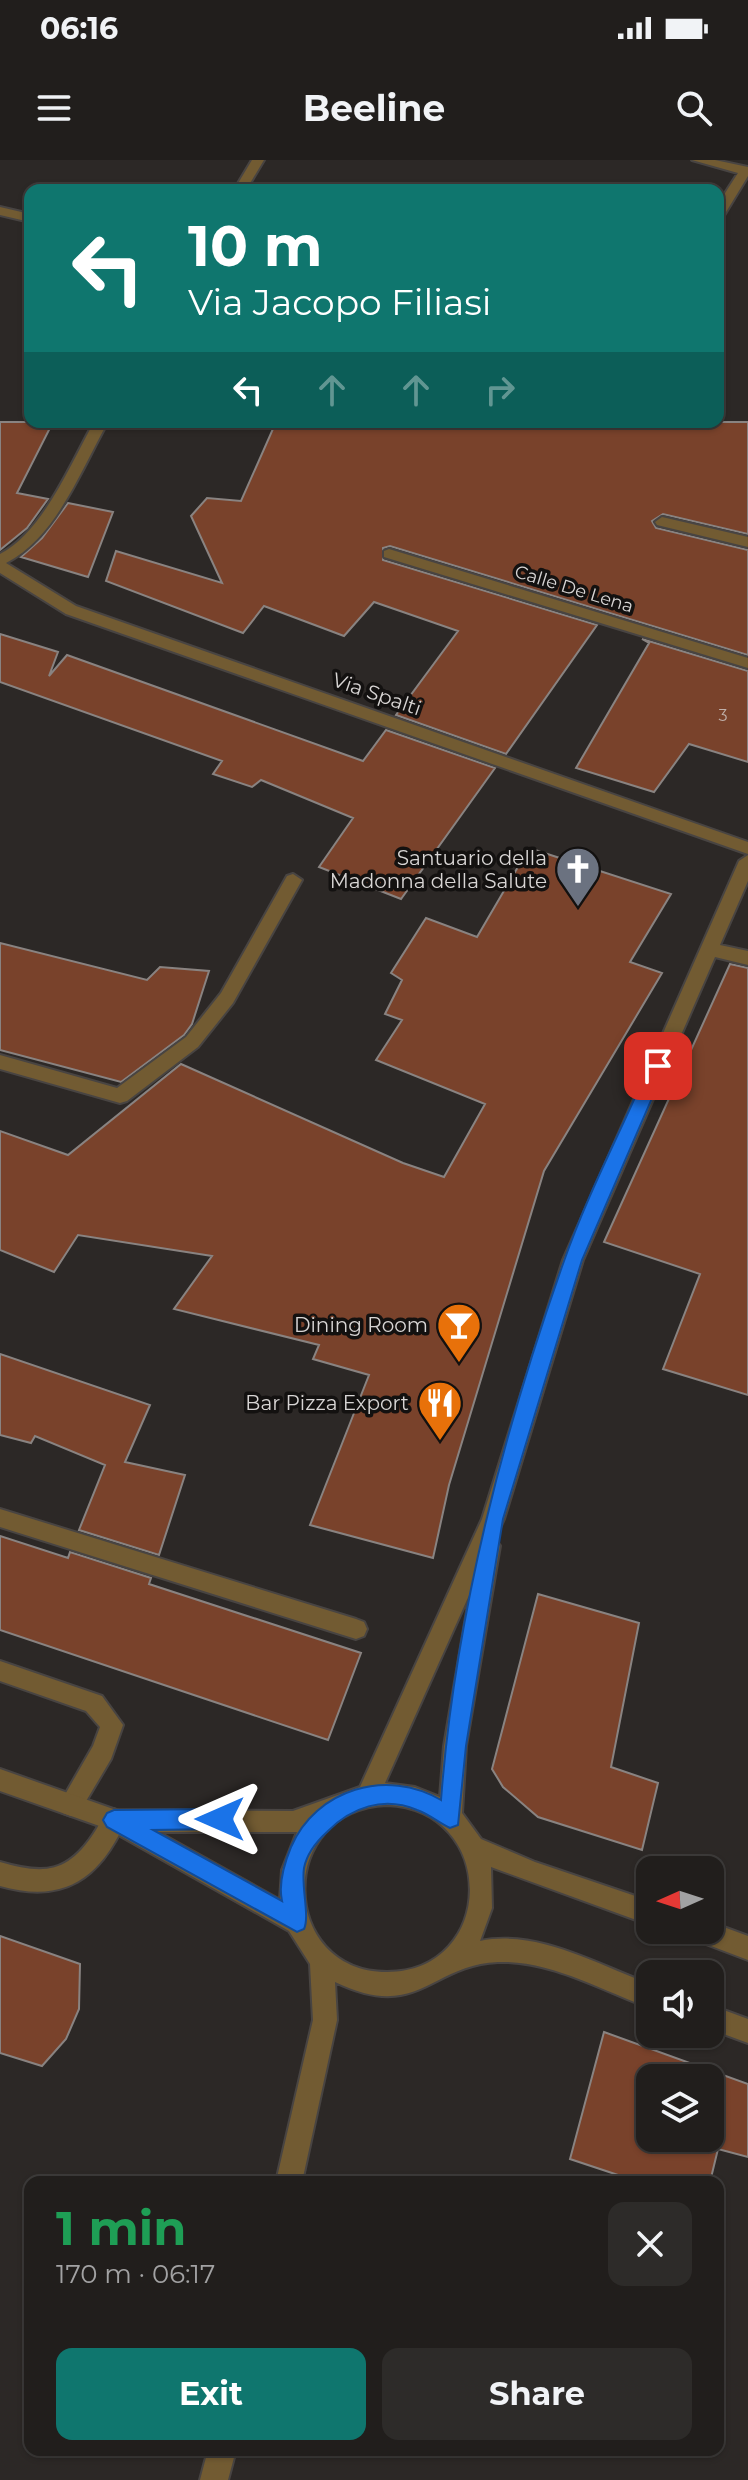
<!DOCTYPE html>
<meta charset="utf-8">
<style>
body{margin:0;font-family:Montserrat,sans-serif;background:#2d2b29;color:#f1f3f6;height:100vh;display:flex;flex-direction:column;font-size:30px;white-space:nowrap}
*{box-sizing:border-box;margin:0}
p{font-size:26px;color:#a2a2a3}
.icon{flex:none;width:44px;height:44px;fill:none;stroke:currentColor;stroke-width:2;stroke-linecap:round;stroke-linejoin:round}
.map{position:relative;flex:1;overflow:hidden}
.side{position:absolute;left:24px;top:2016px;width:700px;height:280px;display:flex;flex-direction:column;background:#211e1c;border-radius:16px;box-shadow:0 2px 6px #0004,0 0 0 2px #3e3c3b}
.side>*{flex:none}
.banner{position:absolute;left:24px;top:24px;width:700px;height:244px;border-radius:16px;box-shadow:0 2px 6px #0004,0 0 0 2px #3e3c3b;background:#0f766e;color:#fff;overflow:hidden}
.needle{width:52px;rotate:267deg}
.tools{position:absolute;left:636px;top:1696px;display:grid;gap:16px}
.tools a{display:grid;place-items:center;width:88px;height:88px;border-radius:16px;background:#211e1c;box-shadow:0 2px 6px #0004,0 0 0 2px #3e3c3b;font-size:40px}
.pin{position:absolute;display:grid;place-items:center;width:68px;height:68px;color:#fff;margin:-34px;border-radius:16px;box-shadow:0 4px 12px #0006}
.me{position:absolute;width:88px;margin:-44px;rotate:270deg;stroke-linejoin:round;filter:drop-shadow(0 0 6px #0008)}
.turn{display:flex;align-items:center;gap:28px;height:168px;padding:0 32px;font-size:36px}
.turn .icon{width:104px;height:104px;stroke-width:2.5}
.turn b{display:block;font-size:56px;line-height:68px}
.lanes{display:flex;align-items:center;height:76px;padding:0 32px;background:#0003;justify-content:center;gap:40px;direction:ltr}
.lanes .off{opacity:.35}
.round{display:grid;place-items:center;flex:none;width:84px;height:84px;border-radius:16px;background:#2d2b29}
.overview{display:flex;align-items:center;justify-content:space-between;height:136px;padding:0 32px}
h1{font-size:48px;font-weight:700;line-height:60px;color:#1e9e55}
.primary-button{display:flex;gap:16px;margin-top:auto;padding:16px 32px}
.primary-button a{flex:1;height:92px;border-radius:16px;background:#0f766e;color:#fff;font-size:32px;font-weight:700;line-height:92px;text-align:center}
.primary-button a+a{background:#2d2b29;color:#f1f3f6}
.status{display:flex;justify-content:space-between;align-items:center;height:56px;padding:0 40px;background:#211e1c;direction:ltr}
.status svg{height:22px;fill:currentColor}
header{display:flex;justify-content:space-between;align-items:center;height:104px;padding:0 32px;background:#211e1c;font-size:36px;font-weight:700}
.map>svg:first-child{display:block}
</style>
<div class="status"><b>06:16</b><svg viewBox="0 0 49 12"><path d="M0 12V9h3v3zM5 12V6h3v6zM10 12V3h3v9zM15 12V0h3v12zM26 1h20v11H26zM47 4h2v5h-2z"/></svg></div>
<header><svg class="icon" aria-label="menu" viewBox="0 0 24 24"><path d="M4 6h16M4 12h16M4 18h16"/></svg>Beeline<svg class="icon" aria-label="search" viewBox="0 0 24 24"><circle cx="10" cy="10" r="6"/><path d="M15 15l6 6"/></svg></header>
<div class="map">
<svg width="748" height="2320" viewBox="0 0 748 2320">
<rect width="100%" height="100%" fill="#2c2826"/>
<path fill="#79422b" stroke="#898381" stroke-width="2" fill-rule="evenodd" d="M0,262H53L17,333L48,339L27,368L0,390Z
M276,262H748V374L663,354L652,361L656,368L748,390V495L390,386L383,388V400L597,465L506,594L396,555L458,471L374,442L344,476L264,446L243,473L106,421L116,391L222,423L191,356L207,338L241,341Z
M68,343L113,352L88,417L21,397L42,378Z
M0,474L58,492L49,516L67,495L363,601L386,570L495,608L401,739L319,707L353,658L261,620L252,627L213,614L222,601L0,522Z
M642,479L748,511V602L689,584L654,632L576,608L649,483Z
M529,688L671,734L630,802L662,813L544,1011L449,1325L433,1398L310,1365L369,1215L313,1199L319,1185L174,1149L212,1096L78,1075L54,1112L0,1090V971L68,995L181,904L403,1003L444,1017L485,944L376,900L402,860L385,854L402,820L391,813L426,758L477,777Z
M0,783L147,820L160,807L209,811L192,864L184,875L121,922L0,890Z
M730,804L748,808V1235L663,1209L700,1114L604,1082Z
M0,1194L150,1245L125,1302L185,1315L159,1395L79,1370L105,1305L35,1276L31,1283L0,1275Z
M0,1376L68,1398L70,1392L151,1418L149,1424L361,1493L328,1580L0,1470Z
M538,1434L639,1463L611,1607L658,1623L642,1690L538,1657L503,1627L492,1609Z
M0,1776L80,1804L79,1849L66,1879L42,1906L0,1893Z
M604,1872L748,1924V1997L718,1989L710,2022H639L570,1999ZM650,1918H710V1978H650Z"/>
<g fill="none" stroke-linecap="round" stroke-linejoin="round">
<g stroke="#484442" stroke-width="4">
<path id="lane" d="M293,714L302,720L233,843L198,887L127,941L120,943L0,909V895L117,928L186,877L221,833L287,716Z
M0,1349L356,1459L364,1462L367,1469L364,1476L356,1479L0,1367Z
M0,1501L102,1536L123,1565L111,1599L79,1653L71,1656L63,1653L59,1645L93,1586L100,1567L86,1551L0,1521Z
M114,1649L122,1652L126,1660C100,1719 64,1744 0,1726V1702C44,1715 68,1713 94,1673C101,1663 103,1653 114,1649Z"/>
</g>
<g stroke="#484442" stroke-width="4">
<path id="street" d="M252,0H264L246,30H234Z
M692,0H715L748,7V16L723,57L718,58V44L738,13Z
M0,47L30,54V62L0,55Z
M94,262H108C81,309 57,377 6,403L76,446L748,682V694L66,454L0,413V394C43,372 71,303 94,262Z
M662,357L748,377V387L657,365L655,362Z
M389,389L748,498V508L384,397V391Z
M748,695V721L720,785L748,791V805L715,797L583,1100L504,1359L495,1379L500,1386L466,1586L462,1653L481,1679L535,1702L650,1741V1765L491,1707L492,1748L480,1781C538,1769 598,1805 650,1824V1848C603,1831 550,1800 498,1802C430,1805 418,1862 335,1822L337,1860L302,2022H276L313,1860L310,1804L289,1771L108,1669L0,1631V1609L116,1650L293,1651L360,1627L482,1359L563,1100L739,701ZM470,1433L444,1586L440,1637L415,1627L385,1623ZM387,1645C499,1650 496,1812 387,1812C279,1812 275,1650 387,1645ZM158,1672H297L282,1710L280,1740Z
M710,1762L748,1776V1800L690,1778L686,1770H710Z
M710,1845L748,1859V1883L710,1869Z
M208,2290H236L228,2320H200Z"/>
</g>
<use href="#lane" fill="#725b32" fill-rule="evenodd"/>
<use href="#street" fill="#725b32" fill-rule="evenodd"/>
</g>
<path fill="#1a73e8" stroke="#114b97" stroke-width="2" d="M658,900L666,906L582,1100L503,1359L466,1586L458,1665L450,1668C439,1663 429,1654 417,1650C384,1636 351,1647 327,1672C316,1682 307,1693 304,1708C301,1727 310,1756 304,1769L297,1772L107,1667L103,1660L107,1653L114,1650L220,1649L228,1652L231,1659L228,1666L220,1669L153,1670L282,1741C278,1723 284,1704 291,1687C316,1629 387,1608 441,1640C455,1456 502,1275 564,1101C587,1035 621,971 649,906Z"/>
<defs>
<g id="church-pin" transform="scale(2.3)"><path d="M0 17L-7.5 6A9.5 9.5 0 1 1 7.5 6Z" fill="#6b7280" stroke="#131110"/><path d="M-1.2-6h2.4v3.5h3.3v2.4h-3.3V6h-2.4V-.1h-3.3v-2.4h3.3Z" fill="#fff"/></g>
<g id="bar-pin" transform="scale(2.3)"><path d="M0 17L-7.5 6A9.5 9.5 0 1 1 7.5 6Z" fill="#e8710a" stroke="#131110"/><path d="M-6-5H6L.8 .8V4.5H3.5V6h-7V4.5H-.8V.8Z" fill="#fff"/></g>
<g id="restaurant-pin" transform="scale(2.3)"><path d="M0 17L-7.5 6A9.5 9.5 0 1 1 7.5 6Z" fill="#e8710a" stroke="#131110"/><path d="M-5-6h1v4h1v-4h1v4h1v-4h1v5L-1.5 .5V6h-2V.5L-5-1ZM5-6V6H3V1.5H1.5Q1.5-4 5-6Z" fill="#fff"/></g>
</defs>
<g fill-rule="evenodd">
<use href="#church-pin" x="578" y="709"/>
<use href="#bar-pin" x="459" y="1165"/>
<use href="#restaurant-pin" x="440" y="1243"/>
</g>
<g text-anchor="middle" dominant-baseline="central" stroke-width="7" stroke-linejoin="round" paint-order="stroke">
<g font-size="16" fill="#c0b0aa">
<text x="723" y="555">3</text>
</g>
<g font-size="18" fill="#d8d5d4" stroke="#131110">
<text transform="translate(574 429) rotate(17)">Calle De Lena</text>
</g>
<g font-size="20" fill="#d8d5d4" stroke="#131110">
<text transform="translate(377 534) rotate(19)">Via Spalti</text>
</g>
<g font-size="20" fill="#d8d5d4" stroke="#131110" text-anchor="end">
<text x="547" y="698">Santuario della<tspan x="547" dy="23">Madonna della Salute</tspan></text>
<text x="428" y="1165">Dining Room</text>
<text x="409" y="1243">Bar Pizza Export</text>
</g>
</g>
</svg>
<div class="tools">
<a><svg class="needle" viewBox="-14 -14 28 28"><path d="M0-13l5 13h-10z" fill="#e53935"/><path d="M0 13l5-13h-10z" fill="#a2a2a3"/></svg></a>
<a><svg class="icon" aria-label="sound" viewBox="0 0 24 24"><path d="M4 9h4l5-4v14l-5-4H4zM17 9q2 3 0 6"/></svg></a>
<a><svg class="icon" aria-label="layers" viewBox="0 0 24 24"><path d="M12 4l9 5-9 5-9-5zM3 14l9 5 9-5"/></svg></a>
</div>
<div class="pin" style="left:658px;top:906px;background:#d93025"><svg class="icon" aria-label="arrive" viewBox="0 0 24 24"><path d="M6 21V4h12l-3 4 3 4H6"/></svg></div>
<svg class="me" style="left:220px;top:1659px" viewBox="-20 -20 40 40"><path d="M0-17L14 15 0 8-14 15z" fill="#1a73e8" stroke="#fff" stroke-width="4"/></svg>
<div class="banner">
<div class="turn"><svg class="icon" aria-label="left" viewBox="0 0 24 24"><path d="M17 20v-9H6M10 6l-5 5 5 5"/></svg><div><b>10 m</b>Via Jacopo Filiasi</div></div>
<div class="lanes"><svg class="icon" aria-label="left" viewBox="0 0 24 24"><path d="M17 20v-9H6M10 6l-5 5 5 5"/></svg><svg class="icon off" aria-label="ahead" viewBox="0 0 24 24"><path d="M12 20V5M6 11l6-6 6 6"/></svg><svg class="icon off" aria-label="ahead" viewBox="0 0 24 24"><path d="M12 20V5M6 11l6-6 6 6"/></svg><svg class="icon off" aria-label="right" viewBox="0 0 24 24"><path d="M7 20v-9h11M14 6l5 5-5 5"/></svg></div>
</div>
<section class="side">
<div class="overview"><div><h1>1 min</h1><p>170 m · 06:17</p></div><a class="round"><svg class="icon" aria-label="close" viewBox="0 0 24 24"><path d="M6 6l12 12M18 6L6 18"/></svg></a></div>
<div class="primary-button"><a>Exit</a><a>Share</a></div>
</section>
</div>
